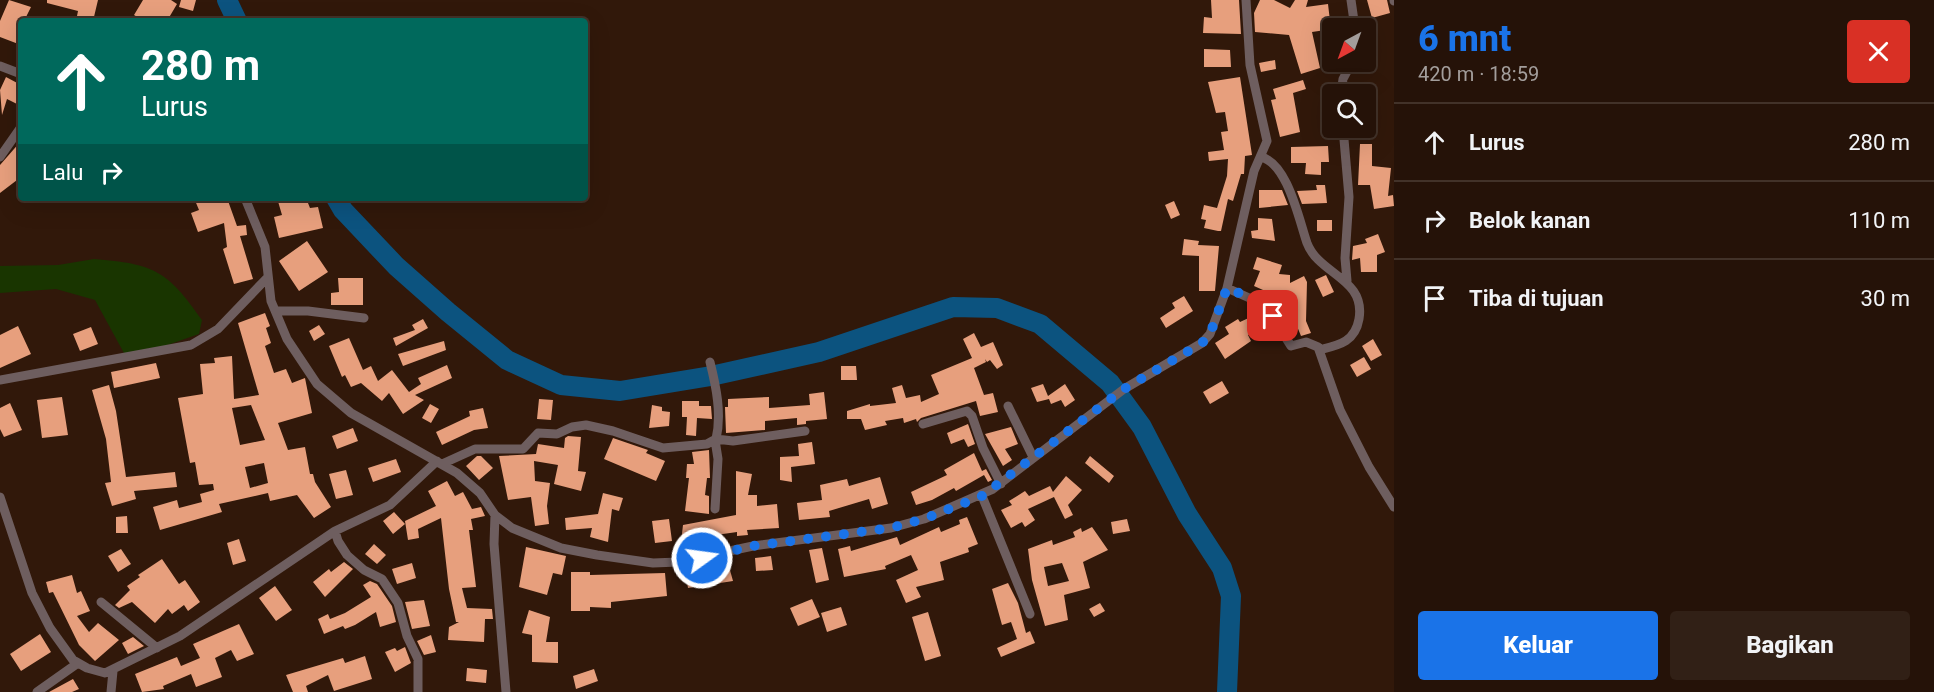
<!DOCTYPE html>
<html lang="id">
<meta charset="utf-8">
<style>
body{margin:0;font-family:Roboto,sans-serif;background:#312016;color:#f1f3f6;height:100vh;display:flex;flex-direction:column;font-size:22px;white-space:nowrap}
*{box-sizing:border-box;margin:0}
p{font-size:20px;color:#a39e9c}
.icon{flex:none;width:33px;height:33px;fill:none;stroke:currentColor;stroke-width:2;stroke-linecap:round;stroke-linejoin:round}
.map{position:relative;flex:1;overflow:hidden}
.details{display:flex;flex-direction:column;background:#251208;width:540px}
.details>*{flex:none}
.banner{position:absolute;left:18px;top:18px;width:570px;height:183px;border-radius:6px;box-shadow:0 6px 24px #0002,0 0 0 2px #423229;background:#00695c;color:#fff;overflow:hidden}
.needle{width:39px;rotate:221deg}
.fabs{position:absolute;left:1322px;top:18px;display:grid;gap:12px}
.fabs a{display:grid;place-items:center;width:54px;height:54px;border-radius:6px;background:#251208;box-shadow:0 6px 24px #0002,0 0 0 2px #423229;font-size:30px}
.pin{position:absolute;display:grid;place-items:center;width:51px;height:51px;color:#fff;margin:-26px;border-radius:12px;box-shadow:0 3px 9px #0006}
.me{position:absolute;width:66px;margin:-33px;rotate:76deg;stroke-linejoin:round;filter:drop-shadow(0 0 4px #0008)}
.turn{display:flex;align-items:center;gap:21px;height:126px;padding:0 24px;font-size:27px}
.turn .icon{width:78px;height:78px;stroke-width:2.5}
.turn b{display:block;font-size:42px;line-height:51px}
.then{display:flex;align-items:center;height:57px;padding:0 24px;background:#0003;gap:12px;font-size:22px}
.round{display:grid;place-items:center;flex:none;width:63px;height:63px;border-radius:6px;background:#312016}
.headline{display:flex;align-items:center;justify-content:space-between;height:102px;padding:0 24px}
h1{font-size:36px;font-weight:800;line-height:45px;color:#1a73e8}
.primary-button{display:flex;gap:12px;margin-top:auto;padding:12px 24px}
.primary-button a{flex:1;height:69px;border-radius:6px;background:#1a73e8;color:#fff;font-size:24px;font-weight:800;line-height:69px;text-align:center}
.primary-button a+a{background:#312016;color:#f1f3f6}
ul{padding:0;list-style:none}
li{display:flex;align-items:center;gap:18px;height:78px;padding:0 24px;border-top:2px solid #423229}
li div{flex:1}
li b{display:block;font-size:22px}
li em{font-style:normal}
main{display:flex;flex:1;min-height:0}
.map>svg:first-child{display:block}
</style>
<main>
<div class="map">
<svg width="1394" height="692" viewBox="0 0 1394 692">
<rect width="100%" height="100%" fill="#31180a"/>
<path fill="#193500" d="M94,259C154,264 167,270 202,320L199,334L153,350L125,355L95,300L56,289L0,293V266L58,265Z"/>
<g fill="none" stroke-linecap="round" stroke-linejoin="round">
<path stroke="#0c537f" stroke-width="20" d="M227,0L237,21
M336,198L343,210L396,266L448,312L507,360L561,385L620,391L711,376L819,352L953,307L997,308L1040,324L1110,383L1142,427L1187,514L1222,568L1231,596L1227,692"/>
</g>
<path fill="#e79f7d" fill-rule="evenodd" d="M9,0L31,7L24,21H21V45L0,37V21Z
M47,0H98L93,21H76L78,11L47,3Z
M143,0H171L177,4L167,21L150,18L144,21L134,15Z
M181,0H196L193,11L179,7Z
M1211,0H1239L1241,34L1203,33L1204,17L1212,18Z
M1260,0H1274L1290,8L1295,0H1308L1306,7L1328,4L1330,21L1338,20L1339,28L1312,32L1320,68L1301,74L1289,35L1255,32L1254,13Z
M1367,0H1387L1390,13L1372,18Z
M1204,49L1230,50L1231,67H1204Z
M1275,60L1276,69L1261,72L1259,63Z
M6,77L21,85V106L7,99L2,115L0,90Z
M1240,77L1252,155L1245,156L1244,174H1241L1233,201L1228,199L1221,231H1218L1204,228L1206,220L1201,219L1204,205L1217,208L1227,176L1228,159L1209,161L1208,152L1224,150L1221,132L1228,131L1225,112L1216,113L1208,82Z
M1303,80L1306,89L1293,93L1300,132L1280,137L1271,100L1276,99L1273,89Z
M21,141V177L0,193V165Z
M1360,144H1372V166L1391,168L1388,196L1393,195L1394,206L1374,209L1370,185H1358Z
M1328,146L1329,162H1321V175L1305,174L1306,163H1291V147Z
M1316,185H1325L1327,203L1302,204L1297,191L1317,190Z
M1259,190H1282L1288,205L1259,208Z
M194,198H227L237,226L246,225L247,235L240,236L253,279L234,284L223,249L227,247L224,223L198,232L191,213L199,210Z
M277,198H306L310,208L318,207L323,228L279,238L274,217L282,215Z
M1174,201L1180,215L1171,219L1165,205Z
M1258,218L1272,219L1275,241L1252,238L1251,231L1258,230Z
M1317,220H1332V231H1317Z
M1378,234L1385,252L1377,255V272H1361L1360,258L1352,260L1353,246L1367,243L1365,239Z
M1184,239L1199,241L1198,245L1219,246L1215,291H1199V256L1182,255Z
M307,241L328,272L299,291L279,261Z
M1257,257L1282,265L1279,274L1290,275V283L1304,276L1307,282L1306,321L1311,333L1301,336L1292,314L1277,311L1272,303L1281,298L1254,286L1260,271L1253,269Z
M1326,275L1334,292L1323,297L1315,280Z
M338,278H363V305H331V293L339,292Z
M1184,296L1193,311L1166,328L1160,318L1175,308L1172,303Z
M1258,309L1266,319L1255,324L1258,330L1248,335L1251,341L1225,359L1215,343L1229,334L1225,327L1238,319L1240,322L1255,315L1253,312Z
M265,313L270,326L266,328L271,343L265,346L274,373L286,369L292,383L305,378L312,413L278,423L288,450L305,447L310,474H313L315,482L331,507L314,518L297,495L270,501L268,493L219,504L222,512L160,530L153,507L177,500L179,508L202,502L200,494L214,490L213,484L199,485L195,462L190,463L178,398L203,394L200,364L215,363L214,358L232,356L234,399L259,395L238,323ZM251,405L265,440L240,445L232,408ZM264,463L268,483L250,488L245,467Z
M423,319L428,328L396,346L393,338L415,330L412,325Z
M319,325L325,334L314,341L309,331Z
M18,326L31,354L0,368V335Z
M91,327L98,344L80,351L73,334Z
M974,333L981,347L993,342L1003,365L997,369L990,360L987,362L985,359L986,362L974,368L984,395L993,393L998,412L980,416L976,401L921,418L917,422L916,419L904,423L903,418L885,421L887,425L865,430L861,419H847V411L870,404V406L896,403L892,388L902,385L906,398L920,395L921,402L939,394L931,375L972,358L963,339Z
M349,338L363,370L371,366L378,381L392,370L409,392L421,384L418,378L447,365L452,378L415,395L424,400L403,414L389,393L382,401L361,383L351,387L345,375L342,377L329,346Z
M1373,339L1382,355L1371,361L1362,346Z
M444,341L446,350L403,366L398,354Z
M1364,357L1371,369L1357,377L1350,365Z
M156,363L160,378L114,388L111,372Z
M841,366H856L857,380H841Z
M1222,381L1229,393L1210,404L1203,392Z
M1043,384L1048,396L1065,384L1075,400L1065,407L1061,400L1051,404L1049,399L1037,402L1031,388Z
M109,385L116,411L126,477L175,472L177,487L134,491L136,499L112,506L105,483L111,482L106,439L92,390Z
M824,392L827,419L806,421V424L797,425V418L765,421V430L726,433L725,407H728V399L769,397V408L810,405L809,394Z
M62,397L68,435L42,438L37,400Z
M539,399L553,400L551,420L537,419Z
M682,401H699V406H711L712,419L697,418L696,436L686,435L687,417H682Z
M10,403L22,430L4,437L0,429V408Z
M430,404L439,409L431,423L422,418Z
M652,405L662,407V411L670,412L669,426L649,428Z
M483,408L488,428L474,430L442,445L436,432L470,416L469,411Z
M968,424L975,444L968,447L964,439L951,444L947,433Z
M1011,427L1018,444L1005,449L1012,460L1003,466L985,434Z
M353,428L358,441L337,449L332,436Z
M568,436L581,437L578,471L586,472L581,491L554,484L558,465L534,461L535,481L550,483L547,506L549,524L535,526L531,497L508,500L499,456L536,454L538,444L564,448L565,438Z
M613,438L648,450L646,453L665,461L656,481L604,459Z
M812,442L815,464L791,467L792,482L780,480V457L799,456L798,444Z
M709,450L710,478H707L705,495L709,496V514L685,511L689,478H686L687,464H694L692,452Z
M974,453L982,471L986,469L992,480L988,482L984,475L956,491L954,488L932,500L916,505L911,492L947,475L944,470Z
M477,456H481L493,468L479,480L466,466Z
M1090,456L1114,476L1109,483L1085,463Z
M396,459L401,472L373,482L368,468Z
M346,470L353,495L336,499L329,474Z
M736,471L752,474L748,495H757V506L777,504L779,528L747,530L748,535L737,536V532L709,536L710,539L698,543L697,539L681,542L683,525L736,515Z
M1066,476L1082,490L1068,505L1073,515L1065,519L1054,497L1028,509L1035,520L1025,527L1022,522L1011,528L1001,510L1012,505L1009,501L1025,491L1029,496L1050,486L1053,492Z
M880,477L888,504L872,509L869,499L829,511L830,517L799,520L797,503L822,500L820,485L847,479L849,486Z
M447,481L455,496L463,492L472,509L481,507L485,516L471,519L473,530H469L476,587L462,588L467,608L492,609L493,619H485L484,642L448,640L449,627L459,622H456L449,589L441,518L418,529L419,538L408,540L405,521L436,506L428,491Z
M603,493L623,498L619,511L612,509L608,542L590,537L592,528L566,530L565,518L598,514Z
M394,512L405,524L393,534L383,521Z
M127,516L128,533H116V517Z
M967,517L978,544L968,548L969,552L940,562L944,580L916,587L921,597L906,603L896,580L918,570L911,555L885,566L886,569L844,577L838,549L850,546L851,551L897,537L900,545L939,527L941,532L960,524L959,520Z
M669,519L672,541L655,543L652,521Z
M1127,519L1130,531L1113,534L1111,522Z
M1092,527L1108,550L1083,562L1090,588L1064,595L1068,620L1045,626L1032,580L1028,549L1052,540L1053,545L1075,537L1073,532L1081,528L1082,532ZM1062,563L1069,581L1048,586L1044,567Z
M239,539L246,561L233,565L227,543Z
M374,544L386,555L377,564L365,554Z
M526,547L566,556L562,575L553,573L547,595L519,587Z
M822,548L829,580L816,583L809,550Z
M121,549L131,564L118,572L108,556Z
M771,556L773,570L756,571L755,558Z
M162,559L179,584L185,580L200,602L188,611L184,605L172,614L168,609L155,623L132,602L119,608L115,605L130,590L127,586L140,577L138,575Z
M344,562L353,569L325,597L313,582L329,569L331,572Z
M412,563L416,578L397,584L392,569Z
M728,563L733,581L688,588L685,569Z
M571,572H590V575L665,573L667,596L611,602V608L590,607V611H571Z
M72,575L77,593L81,591L90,611L77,616L89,632L98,623L119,640L95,661L79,645L53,592L49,593L46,582Z
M370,581L377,584L392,606L396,622L380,627L376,612L355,625L345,629L343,626L324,634L318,619L328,614L330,619L345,613L371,597L363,585Z
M1008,583L1018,603L1026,633L1030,631L1035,643L1001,657L997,648L1017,639L1011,622L1002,625L992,589Z
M275,586L292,610L276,621L259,598Z
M812,599L820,617L798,626L790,608Z
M424,600L430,626L412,629L405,602Z
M1100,603L1105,611L1094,617L1089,609Z
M841,607L847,625L827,632L821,613Z
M529,610L550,617L546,642H558V663L532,662V635L522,633Z
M928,612L941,656L925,661L912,617Z
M239,624L254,654L237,661L231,650L215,658L222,677L196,687L191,674L163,686L164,689L142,692L135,674L177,657L181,666L200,658L193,644Z
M40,634L51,652L21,671L10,654Z
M431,635L436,652L424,655L417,641Z
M133,637L144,646L128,654L122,643Z
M405,647L411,663L395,672L385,652L395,648L397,651Z
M365,656L372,679L334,691L328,675L306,686L308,692H293L286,675L343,658L345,663Z
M467,668L487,670L486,683L466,681Z
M594,669L598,681L576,689L573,676Z
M73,679L79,689L72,692H49Z"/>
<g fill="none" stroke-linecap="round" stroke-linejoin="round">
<path stroke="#6e5e5f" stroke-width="9" d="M1351,0L1355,28
M1394,0V1
M0,66L21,74
M1341,94L1343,79L1352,62
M1343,128L1349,197L1345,258L1347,281
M0,157L21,127
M1260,157C1287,161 1299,220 1307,243C1319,275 1366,278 1359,319C1355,342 1339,345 1319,350
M245,198L265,247L271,301L287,339L317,384L351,413L457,473L480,493L495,515L512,528L561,548L597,555L653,563L678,562L753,546L891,528L924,519L993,489L1124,389L1202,343L1210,334L1227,288L1254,171L1267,141L1250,65L1246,0
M1227,288L1265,305L1291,346L1306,342L1318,347L1340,410L1369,467L1394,507
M276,311H308L364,318
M0,380L191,345L218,329L268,277
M1008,406L1033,457
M923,424L967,411L972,416L983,448L1001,484
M716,439L733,441L805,431
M715,440L718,459L715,509
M442,464L475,449H523L538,433L557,434L572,427L586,425L613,431L663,448L707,444L716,439C722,414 716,386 710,362
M982,496L1030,614
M0,497L32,593L50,628L73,660L87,668L105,673L180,636L335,531L390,505L437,461
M495,515L494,544L506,692
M335,531L338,541L347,555L364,570L382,579L398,603L407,636L418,659V692
M101,602L157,648
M37,692L78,663
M111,692L113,671"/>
</g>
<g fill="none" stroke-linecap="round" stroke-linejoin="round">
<path stroke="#1a73e8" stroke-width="10" stroke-dasharray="0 18" d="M702,558L753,546L891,528L924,519L982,496L1124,389L1202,343L1210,334L1227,288L1260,302L1273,316"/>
</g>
</svg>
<div class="fabs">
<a><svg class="needle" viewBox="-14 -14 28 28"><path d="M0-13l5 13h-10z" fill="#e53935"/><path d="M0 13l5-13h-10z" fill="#a39e9c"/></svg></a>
<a><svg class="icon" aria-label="search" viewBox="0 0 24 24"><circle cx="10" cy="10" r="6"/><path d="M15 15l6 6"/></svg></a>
</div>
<div class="pin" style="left:1273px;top:316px;background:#d93025"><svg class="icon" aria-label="arrive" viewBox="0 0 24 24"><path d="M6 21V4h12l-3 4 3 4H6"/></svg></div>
<svg class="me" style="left:702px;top:558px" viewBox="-20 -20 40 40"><circle r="17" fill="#1a73e8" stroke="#fff" stroke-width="3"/><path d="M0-11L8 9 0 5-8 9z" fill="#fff"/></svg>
<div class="banner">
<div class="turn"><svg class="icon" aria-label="ahead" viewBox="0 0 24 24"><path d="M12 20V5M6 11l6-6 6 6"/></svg><div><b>280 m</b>Lurus</div></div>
<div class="then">Lalu<svg class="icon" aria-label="right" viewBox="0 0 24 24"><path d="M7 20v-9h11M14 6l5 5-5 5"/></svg></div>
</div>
</div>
<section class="details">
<div class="headline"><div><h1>6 mnt</h1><p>420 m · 18:59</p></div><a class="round" style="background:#d93025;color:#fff"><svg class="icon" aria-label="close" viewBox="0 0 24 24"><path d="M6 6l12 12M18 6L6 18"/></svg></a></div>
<ul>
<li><svg class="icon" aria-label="ahead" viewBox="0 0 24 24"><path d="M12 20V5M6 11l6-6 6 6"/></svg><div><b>Lurus</b></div><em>280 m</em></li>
<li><svg class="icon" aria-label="right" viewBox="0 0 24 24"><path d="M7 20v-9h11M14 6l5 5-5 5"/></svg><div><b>Belok kanan</b></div><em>110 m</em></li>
<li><svg class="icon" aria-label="arrive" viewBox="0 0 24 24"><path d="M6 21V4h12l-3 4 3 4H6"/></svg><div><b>Tiba di tujuan</b></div><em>30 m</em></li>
</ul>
<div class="primary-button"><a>Keluar</a><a>Bagikan</a></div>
</section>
</main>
